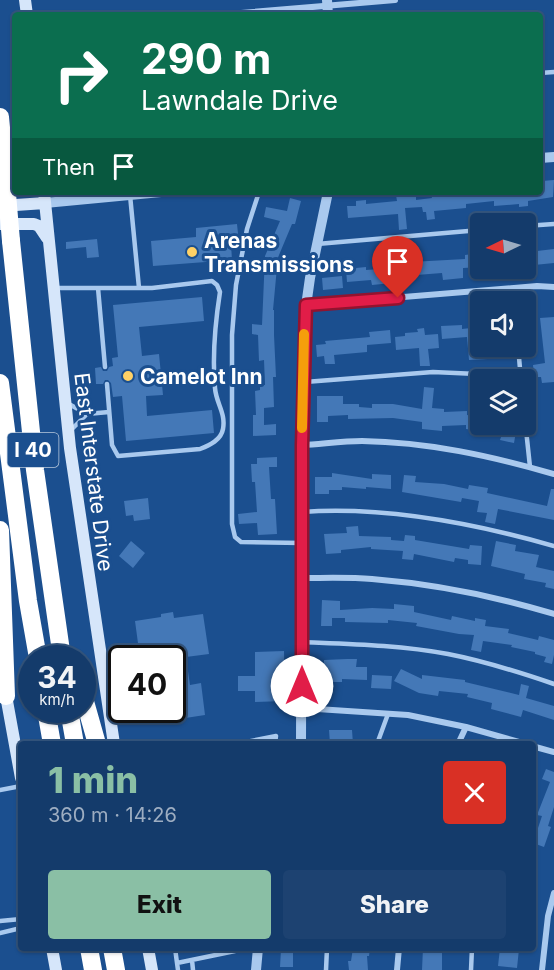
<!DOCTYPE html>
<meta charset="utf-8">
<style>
body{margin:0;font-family:Inter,sans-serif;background:#1d4271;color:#f1f3f6;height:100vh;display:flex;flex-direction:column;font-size:22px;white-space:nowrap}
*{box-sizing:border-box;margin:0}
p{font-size:20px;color:#9dadc1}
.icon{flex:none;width:33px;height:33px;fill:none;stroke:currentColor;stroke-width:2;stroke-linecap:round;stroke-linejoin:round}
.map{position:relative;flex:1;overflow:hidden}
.side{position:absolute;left:18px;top:741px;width:518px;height:210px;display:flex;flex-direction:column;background:#143b6b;border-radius:6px;box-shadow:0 2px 4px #0004,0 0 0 2px #33557e}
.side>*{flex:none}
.top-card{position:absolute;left:12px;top:12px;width:531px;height:183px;border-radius:6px;box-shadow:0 2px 4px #0004,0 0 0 2px #33557e;background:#0b6e4f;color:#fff;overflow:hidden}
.needle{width:39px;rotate:265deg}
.fabs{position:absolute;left:470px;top:213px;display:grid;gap:12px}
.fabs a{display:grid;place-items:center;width:66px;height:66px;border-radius:6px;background:#143b6b;box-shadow:0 2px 4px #0004,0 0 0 2px #33557e;font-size:30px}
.speed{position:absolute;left:18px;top:645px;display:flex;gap:12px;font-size:30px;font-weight:700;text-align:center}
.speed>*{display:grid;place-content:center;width:78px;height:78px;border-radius:50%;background:#143b6b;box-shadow:0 2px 4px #0004,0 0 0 2px #33557e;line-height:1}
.speed small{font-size:15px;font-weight:400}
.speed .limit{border:3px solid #111;border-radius:9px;background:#fff;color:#111}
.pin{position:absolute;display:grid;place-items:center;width:51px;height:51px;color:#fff;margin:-62px -26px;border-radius:50% 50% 50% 0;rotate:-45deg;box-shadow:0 0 6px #0007}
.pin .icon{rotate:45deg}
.me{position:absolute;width:66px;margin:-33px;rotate:0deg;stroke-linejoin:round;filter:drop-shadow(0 0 4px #0008)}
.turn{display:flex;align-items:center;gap:21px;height:126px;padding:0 30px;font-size:27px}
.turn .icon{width:78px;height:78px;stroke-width:2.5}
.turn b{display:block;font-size:42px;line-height:51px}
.then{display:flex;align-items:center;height:57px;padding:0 30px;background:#0003;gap:12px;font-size:22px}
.round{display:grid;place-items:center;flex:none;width:63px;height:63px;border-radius:6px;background:#1d4271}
.summary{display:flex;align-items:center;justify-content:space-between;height:102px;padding:0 30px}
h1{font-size:36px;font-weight:800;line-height:45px;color:#8abfa5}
.primary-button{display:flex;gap:12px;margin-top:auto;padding:12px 30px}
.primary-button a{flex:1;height:69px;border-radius:6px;background:#8abfa5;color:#111;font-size:24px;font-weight:800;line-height:69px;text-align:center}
.primary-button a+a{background:#1d4271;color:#f1f3f6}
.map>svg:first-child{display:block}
</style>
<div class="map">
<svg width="554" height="970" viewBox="0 0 554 970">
<rect width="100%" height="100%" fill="#1b4f8f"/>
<path fill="#4478b7" d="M554,180L553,197L528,201V206L519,207V204L494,206V201L466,204V208L434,211L435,219L427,220L426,212H423L422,207L405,208L407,229L399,230L398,214L348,218L347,206H356V201L366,200V204L397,201L396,195L416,194V200L432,198L431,195L440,193V197L470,195L469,192H542V181Z
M290,198L301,201L295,224H292L274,267H277L273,310H274V335L276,377H273L274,407L264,408V425L276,424V435L253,436V415H256L255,391L260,390V385H265L264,360L259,361L258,335L252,334V324L262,325L265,256L280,221L264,217L266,207L287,211Z
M237,224L239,243L231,244L232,260L153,266L151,241L196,237V228Z
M97,239L99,257L87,258L86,247L66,249V242Z
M554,249V263L534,265L535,271L525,272V255L537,254V251Z
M480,253V267L463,268V278L443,280L442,273L391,277L392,283L372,285L371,280L347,282L346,269L366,267V270L394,268L393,263L465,259V255Z
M342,276L343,288L323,290L322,278Z
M202,297L204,321L139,327L142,356L159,354L163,395L146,396L147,416L212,410L214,433L126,441L122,396L113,397L111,383L108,380H105L103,384H96L95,368L101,367L103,371H107L109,367L113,366L112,358L118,357L113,305Z
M554,317V382L542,383L541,377H534L533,365L545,363L540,318Z
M462,325V329L480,327V346H487L488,359L469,360L467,337L442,339L441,326Z
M424,328L425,335L438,334L439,348L428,349L430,366H420L419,348L396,350L395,337L405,336V333L418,332L417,329Z
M390,330L391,343L367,345V352L334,355L335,364H325L324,356L317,357L316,345L326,344L325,341L370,337L369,332Z
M424,387L434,388L432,408L444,409V412L467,411V415L480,417V424L517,426L514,443L500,440L502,434L466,429V425L442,426V431L422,429V422L393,418L348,419V415L328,416V422H317V396H343V404H359V407L372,408V404H393L422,409Z
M277,457V467H269L271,499H275L277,534L258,535L257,523L239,524L238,514L257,512L255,482H252L251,464H257V458Z
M332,473L372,479V474L391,475V489L366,487V489L342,487V490H329V494H315V477H332Z
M404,475L416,476L415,482L444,484L468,489L469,485L488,488L487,493L547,506L551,489H554V520L498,509L495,524L485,522L487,513L477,512L479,501L462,498L461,502L402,492Z
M148,498L150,519L134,521L133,515L126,516L124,501Z
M358,526L359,536L391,537V540L404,541L405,535L415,536V540L469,549L470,545L482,546L481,565L468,564V560L455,558L454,562L414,554L413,560L402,559L403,551L371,549V547L341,550V553L326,554L324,534L347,533L346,527Z
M131,541L145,553L133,568L119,556Z
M496,541L516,545L515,551L539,555L536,567L554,571V589L545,587L546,583L524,579L525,574L491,566Z
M322,600L340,601V610L372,608L394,609V604L414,606V612L451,620L452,616L475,621V618L486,620L485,626L509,629L508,633L538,640L539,636L554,640V655L552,664L544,662L546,657L535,654V652L511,647L512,645L483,641L481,652L471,650L474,635L459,634L416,626L417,623L388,620V623L345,622V618H332V626H321Z
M173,612L174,618L203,614L209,654L186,657L190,685L201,683L205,715L179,719L172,678V658H140L135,621L161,617V614Z
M284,651L285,701L255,702V691H238V676H255V652Z
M347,659H357L356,667H367V680L342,679V682H316L317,666H324V660Z
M401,669L422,679V675L465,680V682L519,695L521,684L529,686L526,698L554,706V720L523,710L521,717L491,709L492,703L467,697L468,694L439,691L438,696L419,693L394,681Z
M372,675L392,676L391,689L371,688Z
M329,730H352L353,744H330Z
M546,769L554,772V807L548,826L551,827L544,847L533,843L542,816L537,815L550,782L542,779Z
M353,948H370L369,956H367L368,970H349L348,961H351Z
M423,948H442V970H422Z
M500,948L519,949L517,968L498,966Z
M281,949H293V967H280Z"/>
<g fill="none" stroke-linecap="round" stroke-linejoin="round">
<path stroke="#a9c9ee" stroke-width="4.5" d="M540,73L554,72
M259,192L247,229L236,285L232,335V524L235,537L241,542L302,543
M130,195L139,288
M525,226L554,224
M317,244L480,230
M56,288H98
M512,288L513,302
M518,346L521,380
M105,367L98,288H152L212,281L217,285L220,292C215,324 212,355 215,388C216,403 226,413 223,429C221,440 210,445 200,449L118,456L112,445L107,384
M305,382L433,372L521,376
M67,403L87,414L71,430
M87,414L109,412
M525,420L530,467
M302,512C386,506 473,523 554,546
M302,642C350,644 400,645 448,654C484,661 519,672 554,684
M142,742L143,744
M236,744L276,736L275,744
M377,744L388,714
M0,790L21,786
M0,921L21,919
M0,933L21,928
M175,948L177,963
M192,960L193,970
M178,970L177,963L235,951L236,948
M326,970L327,948
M471,970L472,948"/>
<path stroke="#a9c9ee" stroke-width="6" d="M217,15L395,0
M306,305L537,286L554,287
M302,445C322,444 342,441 362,441C428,442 491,456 554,474
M302,578C325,578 349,577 372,579C434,584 495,596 554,614
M302,708L408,715L466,727L526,744
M458,744L466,727
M532,746L554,752
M397,970L399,948
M542,970L548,916L554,893"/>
<path stroke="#a9c9ee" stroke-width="10" d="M327,0L328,15
M540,158L554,157
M45,203L161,192
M301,744L302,445L305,313L310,278L328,192
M256,970L258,948"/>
<path stroke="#d6e6fa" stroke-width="12" d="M25,0L27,15
M44,192L70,448L114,744
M1,206L45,203
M0,224H34L39,226L47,238
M5,690L21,778
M52,948L56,970
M148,948L152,970"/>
<path stroke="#fff" stroke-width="18" d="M0,117L5,170
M11,241L35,470L62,658
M0,383L28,601L38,658
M0,530L6,696
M82,691L97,744
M46,710L52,744
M69,710L75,744
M89,948L93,970
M112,948L116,970"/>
<path stroke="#fff" stroke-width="18" d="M5,170L11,241"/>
</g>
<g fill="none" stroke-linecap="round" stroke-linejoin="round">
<g stroke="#92132f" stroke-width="15">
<path id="route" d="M302,686V445L306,305L398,298"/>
</g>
<use href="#route" stroke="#e11d48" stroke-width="10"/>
<path stroke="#f59e0b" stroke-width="10" d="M302,428L304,334"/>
</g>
<g fill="#ffd166" stroke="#1b4f8f" stroke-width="2">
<circle cx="192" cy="252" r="6"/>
<circle cx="128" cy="376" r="6"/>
</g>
<g text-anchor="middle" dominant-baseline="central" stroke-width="6" stroke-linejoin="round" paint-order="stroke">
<rect fill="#1b4f8f" stroke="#bbcadd" stroke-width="1.5" x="7.5" y="433" width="51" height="34" rx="4.5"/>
<g font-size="20" font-weight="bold" fill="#fff">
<text x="33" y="450">I 40</text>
</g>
<g font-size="21" font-weight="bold" fill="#fff" stroke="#1b4f8f" text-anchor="start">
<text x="204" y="240">Arenas<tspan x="204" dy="24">Transmissions</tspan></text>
<text x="140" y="376">Camelot Inn</text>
</g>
<g font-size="21" fill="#fff" stroke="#1b4f8f">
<text transform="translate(94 472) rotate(83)">East Interstate Drive</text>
</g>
</g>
</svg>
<div class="fabs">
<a><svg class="needle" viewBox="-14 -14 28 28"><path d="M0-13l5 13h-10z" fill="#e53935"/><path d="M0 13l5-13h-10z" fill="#9dadc1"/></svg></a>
<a><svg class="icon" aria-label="sound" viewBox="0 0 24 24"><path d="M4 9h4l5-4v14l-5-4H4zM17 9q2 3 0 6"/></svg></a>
<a><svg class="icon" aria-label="layers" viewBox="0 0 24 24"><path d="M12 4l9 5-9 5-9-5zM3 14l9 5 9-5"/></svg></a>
</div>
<div class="speed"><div>34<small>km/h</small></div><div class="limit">40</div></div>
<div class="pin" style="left:398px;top:298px;background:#d93025"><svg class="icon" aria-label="arrive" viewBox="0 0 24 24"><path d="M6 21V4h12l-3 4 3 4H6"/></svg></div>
<svg class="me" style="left:302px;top:686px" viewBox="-20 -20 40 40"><circle r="19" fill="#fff"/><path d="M0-13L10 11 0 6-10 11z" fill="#e11d48"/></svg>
<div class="top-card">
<div class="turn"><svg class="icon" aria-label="right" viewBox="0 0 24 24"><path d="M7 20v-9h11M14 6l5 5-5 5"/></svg><div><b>290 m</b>Lawndale Drive</div></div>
<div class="then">Then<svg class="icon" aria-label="arrive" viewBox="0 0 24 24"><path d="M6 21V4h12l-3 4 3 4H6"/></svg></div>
</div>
<section class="side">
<div class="summary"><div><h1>1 min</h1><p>360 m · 14:26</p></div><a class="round" style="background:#d93025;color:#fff"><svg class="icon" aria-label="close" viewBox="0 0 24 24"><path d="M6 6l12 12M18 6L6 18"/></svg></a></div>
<div class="primary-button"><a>Exit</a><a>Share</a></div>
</section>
</div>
